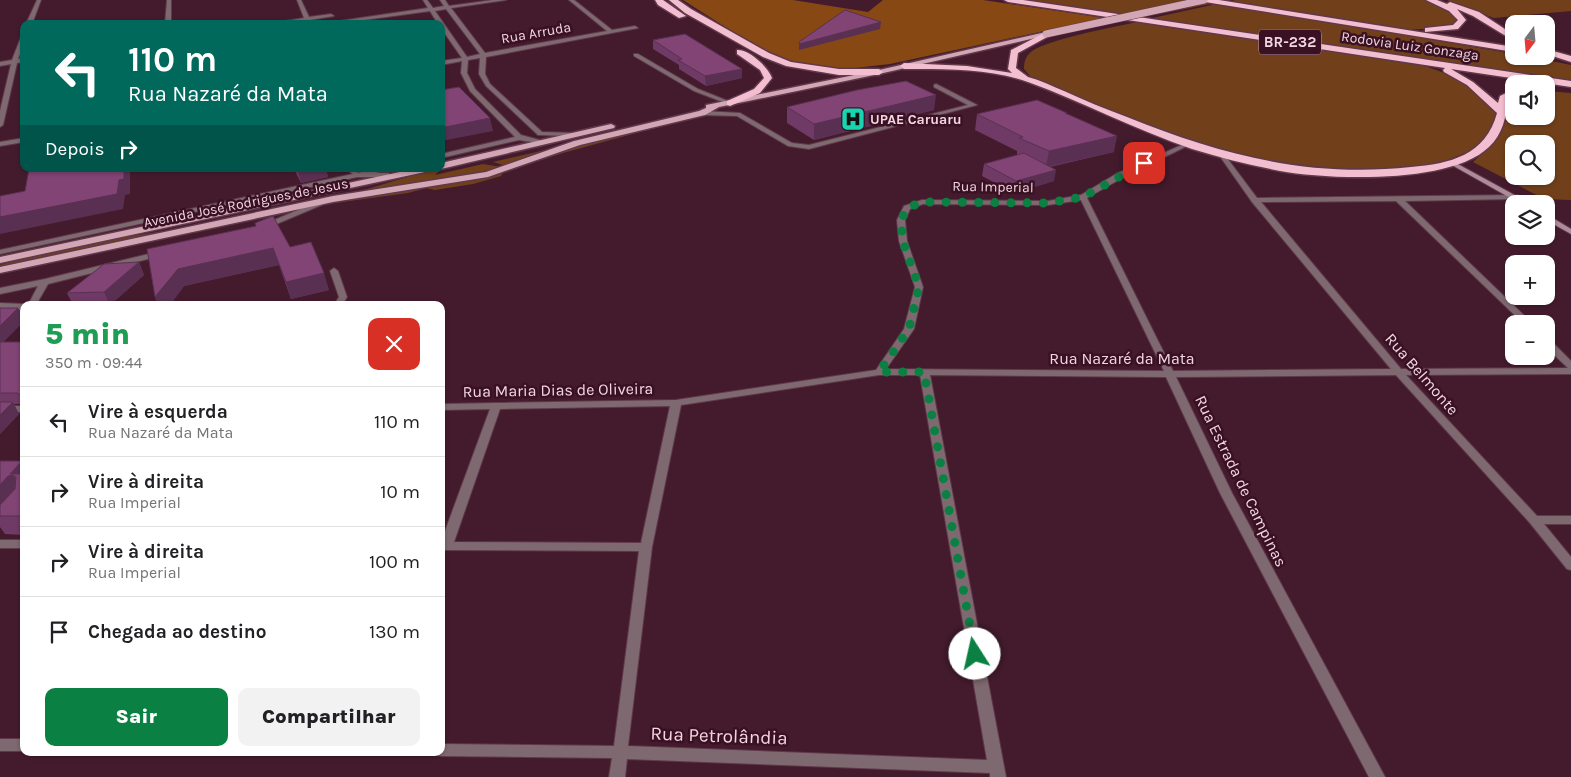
<!DOCTYPE html>
<html lang="pt">
<meta charset="utf-8">
<style>
body{margin:0;font-family:Karla,sans-serif;background:#f2f2f2;color:#202124;height:100vh;display:flex;flex-direction:column;font-size:19px;white-space:nowrap}
*{box-sizing:border-box;margin:0}
p{font-size:16px;color:#757577}
.icon{flex:none;width:28px;height:28px;fill:none;stroke:currentColor;stroke-width:2;stroke-linecap:round;stroke-linejoin:round}
.map{position:relative;flex:1;overflow:hidden}
.details{position:absolute;left:20px;top:301px;width:425px;height:455px;display:flex;flex-direction:column;background:#fff;border-radius:10px;box-shadow:0 1px 4px #0004}
.details>*{flex:none}
.hud{position:absolute;left:20px;top:20px;width:425px;height:152px;border-radius:10px;box-shadow:0 1px 4px #0004;background:#00695c;color:#fff;overflow:hidden}
.needle{width:32px;rotate:196deg}
.tools{position:absolute;left:1505px;top:15px;display:grid;gap:10px}
.tools a{display:grid;place-items:center;width:50px;height:50px;border-radius:10px;background:#fff;box-shadow:0 1px 4px #0004;font-size:25px}
.pin{position:absolute;display:grid;place-items:center;width:42px;height:42px;color:#fff;margin:-21px;border-radius:10px;box-shadow:0 2px 8px #0006}
.me{position:absolute;width:55px;margin:-28px;rotate:350deg;stroke-linejoin:round;filter:drop-shadow(0 0 4px #0008)}
.turn{display:flex;align-items:center;gap:18px;height:105px;padding:0 25px;font-size:22px}
.turn .icon{width:65px;height:65px;stroke-width:2.5}
.turn b{display:block;font-size:35px;line-height:42px}
.then{display:flex;align-items:center;height:48px;padding:0 25px;background:#0003;gap:10px;font-size:19px}
.round{display:grid;place-items:center;flex:none;width:52px;height:52px;border-radius:10px;background:#f2f2f2}
.summary{display:flex;align-items:center;justify-content:space-between;height:85px;padding:0 25px}
h1{font-size:30px;font-weight:800;line-height:38px;color:#1e9e55}
.button{display:flex;gap:10px;margin-top:auto;padding:10px 25px}
.button a{flex:1;height:58px;border-radius:10px;background:#0b8043;color:#fff;font-size:20px;font-weight:800;line-height:58px;text-align:center}
.button a+a{background:#f2f2f2;color:#202124}
ul{padding:0;list-style:none}
li{display:flex;align-items:center;gap:15px;height:70px;padding:0 25px;border-top:1px solid #e0e0e0}
li div{flex:1}
li b{display:block;font-size:19px}
li em{font-style:normal}
.map>svg:first-child{display:block}
</style>
<div class="map">
<svg width="1571" height="777" viewBox="0 0 1571 777">
<rect width="100%" height="100%" fill="#441b2d"/>
<path fill="#71401b" fill-rule="evenodd" d="M1017,0H1196L1215,3L1139,18Z
M1236,0H1428L1449,8L1460,20L1453,26L1443,28L1400,30L1225,2Z
M1447,0H1571V11L1494,18Z
M1221,3L1508,53L1514,54V56H1526L1571,65V80L1148,19Z
M1142,21L1417,64C1447,72 1478,86 1496,113L1490,134L1470,151L1445,161L1420,167L1390,170L1306,169L1188,143L1047,84L1030,76L1024,69C1024,63 1025,58 1029,54C1040,40 1120,26 1142,21Z
M1546,91L1571,93V200L1544,199L1473,162C1496,141 1507,134 1508,100L1514,97V116H1546ZM1514,144H1546V176H1514Z
M658,127L563,153L509,170L510,167L493,162L624,132Z
M483,164L501,167L504,170L501,176L473,184L435,190L426,188L408,193L260,213L0,270V265L61,247L197,226L354,193L434,169H441L435,175Z"/>
<path fill="#874814" d="M683,0H793L868,12L883,0H983L1105,18L890,64L845,69L814,67L787,62L768,54Z"/>
<g fill="none" stroke-linecap="round" stroke-linejoin="round">
<g stroke="#60394a" stroke-width="2">
<path id="lane" d="M634,54H638L698,89L733,103L728,104L694,91L634,56Z
M936,84L977,105L809,149L788,146L737,116L702,115L699,113L702,111L740,113L792,143L809,145L968,105L934,87V85Z
M347,169H354L358,173H388L392,175L388,177H356Z"/>
</g>
<g stroke="#60394a" stroke-width="2">
<path id="street" d="M37,0H41L32,24H26Z
M167,0H171V24H165Z
M297,0H301L309,17L331,14L334,16L310,20L312,24H306L305,21L267,24L304,18Z
M423,0H427L433,8L444,6L440,0H445L449,6L493,0H506L451,8L485,53L607,31L569,0H574L612,30L635,26L638,28L486,57L485,74L490,84L542,132L576,133L577,134L574,136L538,135L486,86L479,74L480,58L468,60L467,73L475,89L521,135L547,142L544,144L519,140L441,158V154L515,137L470,91L461,73L462,61L441,65V61L462,58L441,28V24H438L430,11L335,24H319L428,8ZM446,9L480,54L467,57L435,11Z
M24,35V44L18,59L24,58V62L17,63L3,125L0,127V111L11,64L0,66V62L12,60L21,37Z
M24,138V142L0,146V142Z
M1184,144L1189,145L1122,178L1087,198L1173,371L1391,369L1252,202L1219,155L1222,153L1224,154L1257,198L1518,195V199H1515L1405,201L1533,324H1524L1396,201L1261,202L1401,369L1568,368L1546,347V338L1549,339L1571,361V374L1406,375L1537,516H1571V524H1544L1571,557V570L1567,569L1530,523L1396,375L1176,377L1232,493L1385,777H1369L1220,493L1166,377L930,375L1006,777H990V773L627,759L625,777H609L612,758L441,756L436,755L435,752H441V744L614,746L639,551L441,550V542L490,409L441,410V404L676,400L876,370L904,329L915,287L899,241L897,220L904,206L922,200L1048,201L1081,195L1116,174ZM1081,200L1164,371L886,369L914,329L923,287L907,241L905,220L910,209L923,204L1048,205ZM879,375H920L987,760L628,746L652,547L681,405ZM670,406L641,543L454,542L500,409Z
M376,169H389L385,171L0,254V250Z
M324,199H327L331,201L267,228H264L260,226Z
M161,251L165,253L164,255L48,284L36,305H28L38,286L0,294V288L45,279Z
M334,268L338,271L347,297L342,305H334L339,297L330,271Z
M0,303L24,304L27,305H24V310L0,309Z
M0,406H24V412H0Z
M0,540H24V548H0Z
M0,739H24V751H0Z"/>
</g>
<g stroke="#60394a" stroke-width="2">
<path id="secondary" d="M1450,162H1454L1531,204H1521L1450,164Z
M1546,214L1571,229V234L1546,220Z"/>
</g>
<g stroke="#60394a" stroke-width="3">
<path id="primary" d="M1046,32L1049,34L1048,35L879,74L719,107L705,115L580,145L488,177L333,202L0,273V267L333,196L486,172L574,141L699,111L706,108V105L879,70Z
M611,124L615,126L614,128L441,169V163Z
M414,169H429L425,172L0,263V257Z"/>
</g>
<g stroke="#60394a" stroke-width="3">
<path id="highway" d="M655,0H663L686,16L679,18L658,5Z
M669,0H678L691,9L769,53L791,62L839,69H879L883,72L879,75H839L786,66L763,57L685,13Z
M1004,0H1023L1571,81V87L1451,69L1473,82L1498,103L1500,96L1514,89V96L1508,99C1506,117 1503,134 1489,147C1451,184 1330,180 1280,171C1250,165 1221,158 1192,149C1136,130 1083,102 1028,82C989,68 944,69 904,69L900,66L904,63L967,66L1012,73L1008,69L1011,50L1046,32L1050,34L1049,36L1018,53L1016,68L1028,77C1040,80 1052,86 1064,91C1084,100 1105,109 1127,117C1221,155 1309,178 1411,167C1450,164 1486,155 1497,113L1467,85L1444,72L1443,70L1445,68L1008,2Z
M1201,0H1219L1514,47V52L1205,2Z
M1426,0H1437L1447,4L1450,2L1479,12L1514,35V41L1473,16L1457,9L1466,20L1458,29L1425,32V28L1453,25L1458,20L1449,11Z
M1546,49L1571,56V62L1546,54Z
M737,50C749,49 768,67 772,78L760,93L730,106L727,105V101L754,89L764,78L760,70L737,54Z"/>
</g>
<use href="#lane" fill="#7f6971" fill-rule="evenodd"/>
<use href="#street" fill="#7f6971" fill-rule="evenodd"/>
<use href="#secondary" fill="#ae8b98" fill-rule="evenodd"/>
<use href="#primary" fill="#d3a6b6" fill-rule="evenodd"/>
<use href="#highway" fill="#f4bed1" fill-rule="evenodd"/>
<g stroke="#60394a" stroke-width="8" stroke-linecap="butt">
<path id="primary-bridge" d="M1046,34L1204,0"/>
</g>
<use href="#primary-bridge" stroke="#d3a6b6" stroke-width="7"/>
</g>
<path fill="#6f3a65" d="M653,40L742,69V78L706,86L679,69V65L653,49Z
M787,107L934,110L814,140L787,123Z
M977,114H1066L1114,152L1050,167L1054,181L1014,193L982,176L984,164L1019,155L1017,154V151L975,130Z
M294,169H326L328,177L301,183Z
M255,223L290,247L329,290L291,299L279,265L184,286L170,305H158L155,297L256,226Z
M139,262L144,275L110,305H73L67,293Z
M0,308L24,319V321L3,342H24V404H14L19,414L0,434Z
M0,461H22L24,464V535L5,534L0,527Z"/>
<path fill="#5a3052" d="M881,22L880,29L799,50V44Z
M742,69V78L706,86L705,76Z
M936,95L934,110L814,140V124Z
M490,118L493,131L441,141V128Z
M1117,136L1114,152L1046,167L1049,151Z
M124,169H130V194L125,195L123,209L0,234V217L119,180Z
M212,169H231L213,172Z
M310,169H326L328,177L301,183L298,171Z
M1056,170L1054,181L1014,193L1016,181Z
M273,248L279,265L184,286L170,305H158L155,297L178,269Z
M139,262L144,275L110,305L104,292Z
M324,273L329,290L291,299L286,282Z
M18,308L24,319V321L0,345V326Z
M23,392L24,395V402L20,395Z
M13,402L19,414L0,434V415Z
M22,461L24,464V488L16,477L13,475L24,493L0,511V485Z"/>
<path fill="#814475" stroke="#5a3052" d="M845,10L881,22L799,44V42Z
M685,34L742,69L705,76L678,60L682,59L653,40Z
M906,81L936,95L814,124L787,107L857,90Z
M459,87L490,118L441,128V90Z
M1037,100L1067,113H1065L1117,136L1049,151L1019,138L1023,137L977,114Z
M1024,153L1056,170L1016,181L984,164Z
M29,169H124V179L119,180L117,194L0,217V196L25,191Z
M296,169H310L298,171Z
M273,216L290,247L311,242L324,273L286,282L273,248L178,269L155,297L147,249L256,226L255,223Z
M139,262L104,292L67,293L104,264Z
M0,308H18L0,326Z
M1,342H24V392H23L20,395L18,393H0V343Z
M0,402H13L0,415Z
M0,461H22L10,474H24V516H0V505L15,489L16,477L13,475L8,476L0,485Z"/>
<g fill="none" stroke-linecap="round" stroke-linejoin="round">
<path stroke="#0b8043" stroke-width="9" stroke-dasharray="0 16.2" d="M975,654L924,372H879L909,329L919,287L903,242L901,220L907,208L922,202L1048,203L1083,197L1144,163"/>
</g>
<defs>
<g id="hospital-square" transform="scale(1.25)"><rect x="-9" y="-9" width="18" height="18" rx="4" fill="#18d5b2" stroke="#391123"/><path d="M-5-5h3v3.5h4V-5h3V5h-3V1.5h-4V5h-3Z" fill="#111"/></g>
</defs>
<g fill-rule="evenodd">
<use href="#hospital-square" x="853" y="119"/>
</g>
<g text-anchor="middle" dominant-baseline="central" stroke-width="5" stroke-linejoin="round" paint-order="stroke">
<g font-size="14" fill="#f2d6e0" stroke="#391123">
<text transform="translate(536 33) rotate(-10)">Rua Arruda</text>
<text transform="translate(1410 46) rotate(8)">Rodovia Luiz Gonzaga</text>
<text transform="translate(993 187) rotate(1)">Rua Imperial</text>
<text transform="translate(246 203) rotate(-11)">Avenida José Rodrigues de Jesus</text>
</g>
<g font-size="14" font-weight="bold" fill="#f2d6e0" stroke="#391123" text-anchor="start">
<text x="870" y="119">UPAE Caruaru</text>
</g>
<rect fill="#391123" stroke="#ba9ba7" stroke-width="1" x="1259" y="29.5" width="62" height="25" rx="4"/>
<g font-size="15" font-weight="bold" fill="#f2d6e0">
<text x="1290" y="42">BR-232</text>
</g>
<g font-size="16" fill="#f2d6e0" stroke="#391123">
<text x="1122" y="358">Rua Nazaré da Mata</text>
<text transform="translate(1422 374) rotate(49)">Rua Belmonte</text>
<text transform="translate(558 390) rotate(-1)">Rua Maria Dias de Oliveira</text>
<text transform="translate(1241 481) rotate(64)">Rua Estrada de Campinas</text>
</g>
<g font-size="19" fill="#f2d6e0" stroke="#391123">
<text transform="translate(719 736) rotate(2)">Rua Petrolândia</text>
</g>
</g>
</svg>
<div class="tools">
<a><svg class="needle" viewBox="-14 -14 28 28"><path d="M0-13l5 13h-10z" fill="#e53935"/><path d="M0 13l5-13h-10z" fill="#757577"/></svg></a>
<a><svg class="icon" aria-label="sound" viewBox="0 0 24 24"><path d="M4 9h4l5-4v14l-5-4H4zM17 9q2 3 0 6"/></svg></a>
<a><svg class="icon" aria-label="search" viewBox="0 0 24 24"><circle cx="10" cy="10" r="6"/><path d="M15 15l6 6"/></svg></a>
<a><svg class="icon" aria-label="layers" viewBox="0 0 24 24"><path d="M12 4l9 5-9 5-9-5zM3 14l9 5 9-5"/></svg></a>
<a>+</a>
<a>−</a>
</div>
<div class="pin" style="left:1144px;top:163px;background:#d93025"><svg class="icon" aria-label="arrive" viewBox="0 0 24 24"><path d="M6 21V4h12l-3 4 3 4H6"/></svg></div>
<svg class="me" style="left:975px;top:654px" viewBox="-20 -20 40 40"><circle r="19" fill="#fff"/><path d="M0-13L10 11 0 6-10 11z" fill="#0b8043"/></svg>
<div class="hud">
<div class="turn"><svg class="icon" aria-label="left" viewBox="0 0 24 24"><path d="M17 20v-9H6M10 6l-5 5 5 5"/></svg><div><b>110 m</b>Rua Nazaré da Mata</div></div>
<div class="then">Depois<svg class="icon" aria-label="right" viewBox="0 0 24 24"><path d="M7 20v-9h11M14 6l5 5-5 5"/></svg></div>
</div>
<section class="details">
<div class="summary"><div><h1>5 min</h1><p>350 m · 09:44</p></div><a class="round" style="background:#d93025;color:#fff"><svg class="icon" aria-label="close" viewBox="0 0 24 24"><path d="M6 6l12 12M18 6L6 18"/></svg></a></div>
<ul>
<li><svg class="icon" aria-label="left" viewBox="0 0 24 24"><path d="M17 20v-9H6M10 6l-5 5 5 5"/></svg><div><b>Vire à esquerda</b><p>Rua Nazaré da Mata</p></div><em>110 m</em></li>
<li><svg class="icon" aria-label="right" viewBox="0 0 24 24"><path d="M7 20v-9h11M14 6l5 5-5 5"/></svg><div><b>Vire à direita</b><p>Rua Imperial</p></div><em>10 m</em></li>
<li><svg class="icon" aria-label="right" viewBox="0 0 24 24"><path d="M7 20v-9h11M14 6l5 5-5 5"/></svg><div><b>Vire à direita</b><p>Rua Imperial</p></div><em>100 m</em></li>
<li><svg class="icon" aria-label="arrive" viewBox="0 0 24 24"><path d="M6 21V4h12l-3 4 3 4H6"/></svg><div><b>Chegada ao destino</b></div><em>130 m</em></li>
</ul>
<div class="button"><a>Sair</a><a>Compartilhar</a></div>
</section>
</div>
